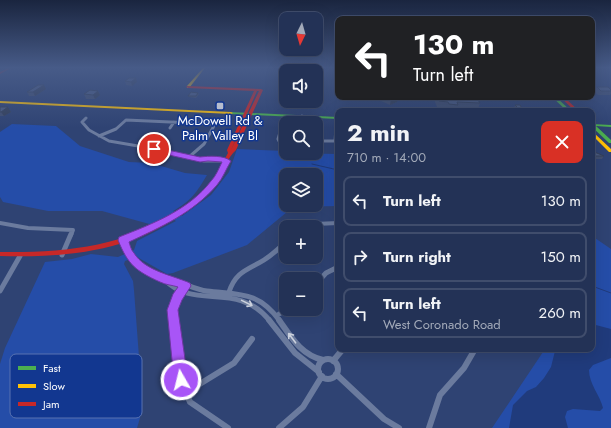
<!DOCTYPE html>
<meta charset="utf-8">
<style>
body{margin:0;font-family:Jost,sans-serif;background:#2f3e60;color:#f1f3f6;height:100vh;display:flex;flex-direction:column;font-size:15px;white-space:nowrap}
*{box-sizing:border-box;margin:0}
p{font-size:13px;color:#a3aab9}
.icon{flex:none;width:22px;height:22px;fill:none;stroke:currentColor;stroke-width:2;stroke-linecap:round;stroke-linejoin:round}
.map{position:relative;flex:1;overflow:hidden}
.side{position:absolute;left:335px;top:108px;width:260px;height:244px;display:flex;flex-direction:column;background:#233256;border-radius:8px;box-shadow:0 4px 16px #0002,0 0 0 1px #404d6c}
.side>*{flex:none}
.guide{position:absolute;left:335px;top:16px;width:260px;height:84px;border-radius:8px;box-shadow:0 4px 16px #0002,0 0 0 1px #404d6c;background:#202124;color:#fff;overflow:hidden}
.needle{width:26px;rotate:185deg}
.fabs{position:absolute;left:279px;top:12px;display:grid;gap:8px}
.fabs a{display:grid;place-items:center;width:44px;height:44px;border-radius:8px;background:#233256;box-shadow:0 4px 16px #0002,0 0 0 1px #404d6c;font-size:20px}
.pin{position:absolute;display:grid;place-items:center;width:34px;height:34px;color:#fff;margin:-17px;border:2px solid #fff;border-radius:50%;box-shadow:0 1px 4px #0007}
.me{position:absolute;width:44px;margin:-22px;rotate:352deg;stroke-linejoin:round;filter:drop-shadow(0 0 3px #0008)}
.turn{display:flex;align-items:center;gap:14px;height:84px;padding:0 12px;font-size:18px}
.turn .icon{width:52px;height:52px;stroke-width:2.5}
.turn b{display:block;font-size:28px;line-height:34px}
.round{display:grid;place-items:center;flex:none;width:42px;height:42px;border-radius:8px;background:#2f3e60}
.summary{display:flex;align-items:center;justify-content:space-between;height:68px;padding:0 12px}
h1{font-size:24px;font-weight:700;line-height:30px}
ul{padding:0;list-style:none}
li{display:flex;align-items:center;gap:12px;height:50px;margin:0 8px 6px;padding:0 4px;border:2px solid #404d6c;border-radius:8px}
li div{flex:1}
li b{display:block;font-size:15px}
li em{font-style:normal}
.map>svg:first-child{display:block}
</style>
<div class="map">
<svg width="611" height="428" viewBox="0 0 611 428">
<rect width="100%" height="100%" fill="#2f4373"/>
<path fill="#254da8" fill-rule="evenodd" d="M12,124L56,126L80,146L129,162L151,163L185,173L207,175C197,192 191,201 173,211L182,216L211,195L229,172L237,149L286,151V153L338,154V206L293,207L247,245L173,273L167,274L137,257L125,261L124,264L133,281L134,290L141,384L140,418L137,428H0V364L5,348L45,262L72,259L91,254L118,257L134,250L137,241L176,221L168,216L153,225L102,211H48L3,202L0,197V132ZM286,175H316V205H286Z
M592,236L611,249V428H492L545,349H592Z"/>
<path fill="#203b7c" d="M592,324L611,329V358L593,365L589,370C589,384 600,395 603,408L600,411L573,409L567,411L565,417L568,428H509L513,405L527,391L536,387L544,378L551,367L555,351L559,349H592Z"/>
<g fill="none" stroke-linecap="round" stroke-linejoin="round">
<path stroke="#203b7c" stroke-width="1" d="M312,164L338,170
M592,286L611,293"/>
<path stroke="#6b7b9e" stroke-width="3" d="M86,118L82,122L89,130L109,141L167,151L204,161H227
M301,123L302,116
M286,126H282L278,139L279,141H286
M170,128L174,122
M99,136L116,129L126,120L215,124L204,144L189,157
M316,141H338
M335,141L336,128L338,126
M201,159L208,158L226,160"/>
<path stroke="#6b7b9e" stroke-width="4" d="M0,223L28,228L73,230L71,235
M305,227L315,224L338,223"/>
<path stroke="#6b7b9e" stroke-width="5" d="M123,240C135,270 150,273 178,282C188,285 197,290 207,291C240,295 258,291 280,321
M62,255L71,234
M164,279C195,312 236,279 270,321
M316,284L326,273L338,267
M0,291L20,256
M229,292C236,271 248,270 264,260C272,255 279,248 286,242
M276,316L287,309
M173,321C172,307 175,300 183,289"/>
<path stroke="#6b7b9e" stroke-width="6" d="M173,320L181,380L190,402L228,428
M269,320L295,353L319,372
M279,320C291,337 301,355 323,360
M318 369a10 10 0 1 1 20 0a10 10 0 1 1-20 0Z
M333,361L343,349
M336,374L384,419L399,428
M185,393L234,363L252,339
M279,428L303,407L322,376
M429,428L440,395L464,368L475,349"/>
<path fill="#4caf50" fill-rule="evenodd" d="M552,97H556L571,111H567Z
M230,112L338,117V119L231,114H230Z
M592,124L611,125V127L596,126L611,140V143H609L592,127Z"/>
<path fill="#ffc107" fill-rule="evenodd" d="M203,68H205L189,88H187V86Z
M0,101L231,112L233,113L231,114L0,103Z
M592,132H593L611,149V152H609L592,135Z"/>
<path fill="#c62828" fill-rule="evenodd" d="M8,68H11L0,74V72Z
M187,86L261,89L263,90L236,150C227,158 224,171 217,181C213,188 201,200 194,206C190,210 184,213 179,216C127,252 62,258 0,256V252C62,253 124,247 177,213C181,210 186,207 190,204C197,198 205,190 211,182C218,174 223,162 228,153L227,150L254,91L188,88L186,87ZM257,91H259L231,150Z
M560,97H564L579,111H575Z"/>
</g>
<path fill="#404e6f" d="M136,78L137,82L132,86L126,85L125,81Z
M597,87L611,90V94L610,95H598L594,91Z
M46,89L35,96H29L27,92Z
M98,91L100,95L95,99H86L84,94Z
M198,93L199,94L196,98L189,97L188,96Z
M372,97H398L397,102L390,105Z
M433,97H476L480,103L478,109L457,108V110H447L446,107H437Z
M515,105L523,110V111H517L514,108Z
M0,107H8L11,112L4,116H0Z
M592,139L595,142L592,146Z
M592,151L604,156L602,159H592Z"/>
<path fill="#34405a" d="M136,78L137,82L132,86L131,82Z
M44,85L46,89L35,96L33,92Z
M98,91L100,95L95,99L93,95Z
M397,97H398L397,102L390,105L391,99Z
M8,107L11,112L4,116L1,112Z"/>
<path fill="#4a5b81" stroke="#34405a" d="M129,78H136L131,82L125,81Z
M38,85H44L33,92H27Z
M597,87H608L611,90V91H601Z
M90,90L98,91L93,95L84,94Z
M191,92L198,93L196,96H188Z
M386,97H397L391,99Z
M437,97H476L480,103L457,102L458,105L449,104L448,102L439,101Z
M515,105H520L523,110L519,109Z
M0,107H8L1,112H0Z
M551,109H564L566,111H553Z
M592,151L604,156H592Z"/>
<defs><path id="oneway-shaft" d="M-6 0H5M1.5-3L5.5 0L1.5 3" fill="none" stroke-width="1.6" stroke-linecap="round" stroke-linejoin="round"/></defs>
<g stroke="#cbd1dd">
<use href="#oneway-shaft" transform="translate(247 303) rotate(26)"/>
<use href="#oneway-shaft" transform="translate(292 338) rotate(-127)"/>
</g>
<linearGradient id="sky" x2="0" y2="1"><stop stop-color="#1a253f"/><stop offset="0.53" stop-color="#475b88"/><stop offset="1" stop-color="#475b88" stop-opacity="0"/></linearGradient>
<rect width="611" height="128" fill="url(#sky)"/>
<path fill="#a855f7" stroke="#6d37a1" d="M154,147L200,157C209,156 224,155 231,161C226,169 223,178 217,185C193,213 161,227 129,242C130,245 131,250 134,253C145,271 172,275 190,283L191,286L182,300L178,310L188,380L186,385L181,387L176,385L174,380L167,310L173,294L178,287C172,285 166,285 160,282C136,271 128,265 118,240L119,237C152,224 189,210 211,181C216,176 219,168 222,162L208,161L200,162L151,151V148Z"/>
<rect fill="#b6bdce" stroke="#123790" stroke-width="1.5" x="216" y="102" width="8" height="8" rx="2"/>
<g text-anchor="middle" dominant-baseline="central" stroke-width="3" stroke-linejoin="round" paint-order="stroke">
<g font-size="13" fill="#fff" stroke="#123790">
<text x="220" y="120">McDowell Rd &amp;<tspan x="220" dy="15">Palm Valley Bl</tspan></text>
</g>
</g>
<rect x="10" y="354" width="132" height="64" rx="6" fill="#123790" stroke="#5973b1" stroke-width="1"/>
<rect x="18" y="366" width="18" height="4" fill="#4caf50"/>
<rect x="18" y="384" width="18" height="4" fill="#ffc107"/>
<rect x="18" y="402" width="18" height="4" fill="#c62828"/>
<g font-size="11" fill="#fff">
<text x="43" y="372">Fast</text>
<text x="43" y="390">Slow</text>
<text x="43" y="408">Jam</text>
</g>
</svg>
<div class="fabs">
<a><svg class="needle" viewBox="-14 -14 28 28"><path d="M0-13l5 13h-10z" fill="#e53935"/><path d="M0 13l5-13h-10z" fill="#a3aab9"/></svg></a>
<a><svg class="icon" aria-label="sound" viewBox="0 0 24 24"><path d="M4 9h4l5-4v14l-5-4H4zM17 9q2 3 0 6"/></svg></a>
<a><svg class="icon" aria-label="search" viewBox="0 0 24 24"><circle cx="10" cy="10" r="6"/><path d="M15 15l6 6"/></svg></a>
<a><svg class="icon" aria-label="layers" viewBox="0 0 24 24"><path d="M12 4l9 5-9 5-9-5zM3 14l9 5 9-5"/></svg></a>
<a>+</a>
<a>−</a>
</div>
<div class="pin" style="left:154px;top:149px;background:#d93025"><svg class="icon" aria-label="arrive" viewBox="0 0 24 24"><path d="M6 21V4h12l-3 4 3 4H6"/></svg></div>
<svg class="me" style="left:181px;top:380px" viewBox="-20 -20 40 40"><circle r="17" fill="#a855f7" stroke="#fff" stroke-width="3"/><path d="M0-11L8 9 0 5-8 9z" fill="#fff"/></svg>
<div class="guide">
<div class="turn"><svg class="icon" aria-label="left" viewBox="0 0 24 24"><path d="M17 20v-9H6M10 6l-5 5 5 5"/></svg><div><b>130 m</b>Turn left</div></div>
</div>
<section class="side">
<div class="summary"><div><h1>2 min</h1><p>710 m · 14:00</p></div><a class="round" style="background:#d93025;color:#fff"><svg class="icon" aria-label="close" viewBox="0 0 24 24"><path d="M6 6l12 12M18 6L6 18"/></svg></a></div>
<ul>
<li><svg class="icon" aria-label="left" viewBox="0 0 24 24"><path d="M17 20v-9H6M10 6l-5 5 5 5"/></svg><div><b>Turn left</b></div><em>130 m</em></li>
<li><svg class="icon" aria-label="right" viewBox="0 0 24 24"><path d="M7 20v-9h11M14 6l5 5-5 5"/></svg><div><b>Turn right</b></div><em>150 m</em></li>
<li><svg class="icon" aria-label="left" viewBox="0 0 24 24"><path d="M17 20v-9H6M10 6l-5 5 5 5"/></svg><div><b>Turn left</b><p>West Coronado Road</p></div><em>260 m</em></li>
</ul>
</section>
</div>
